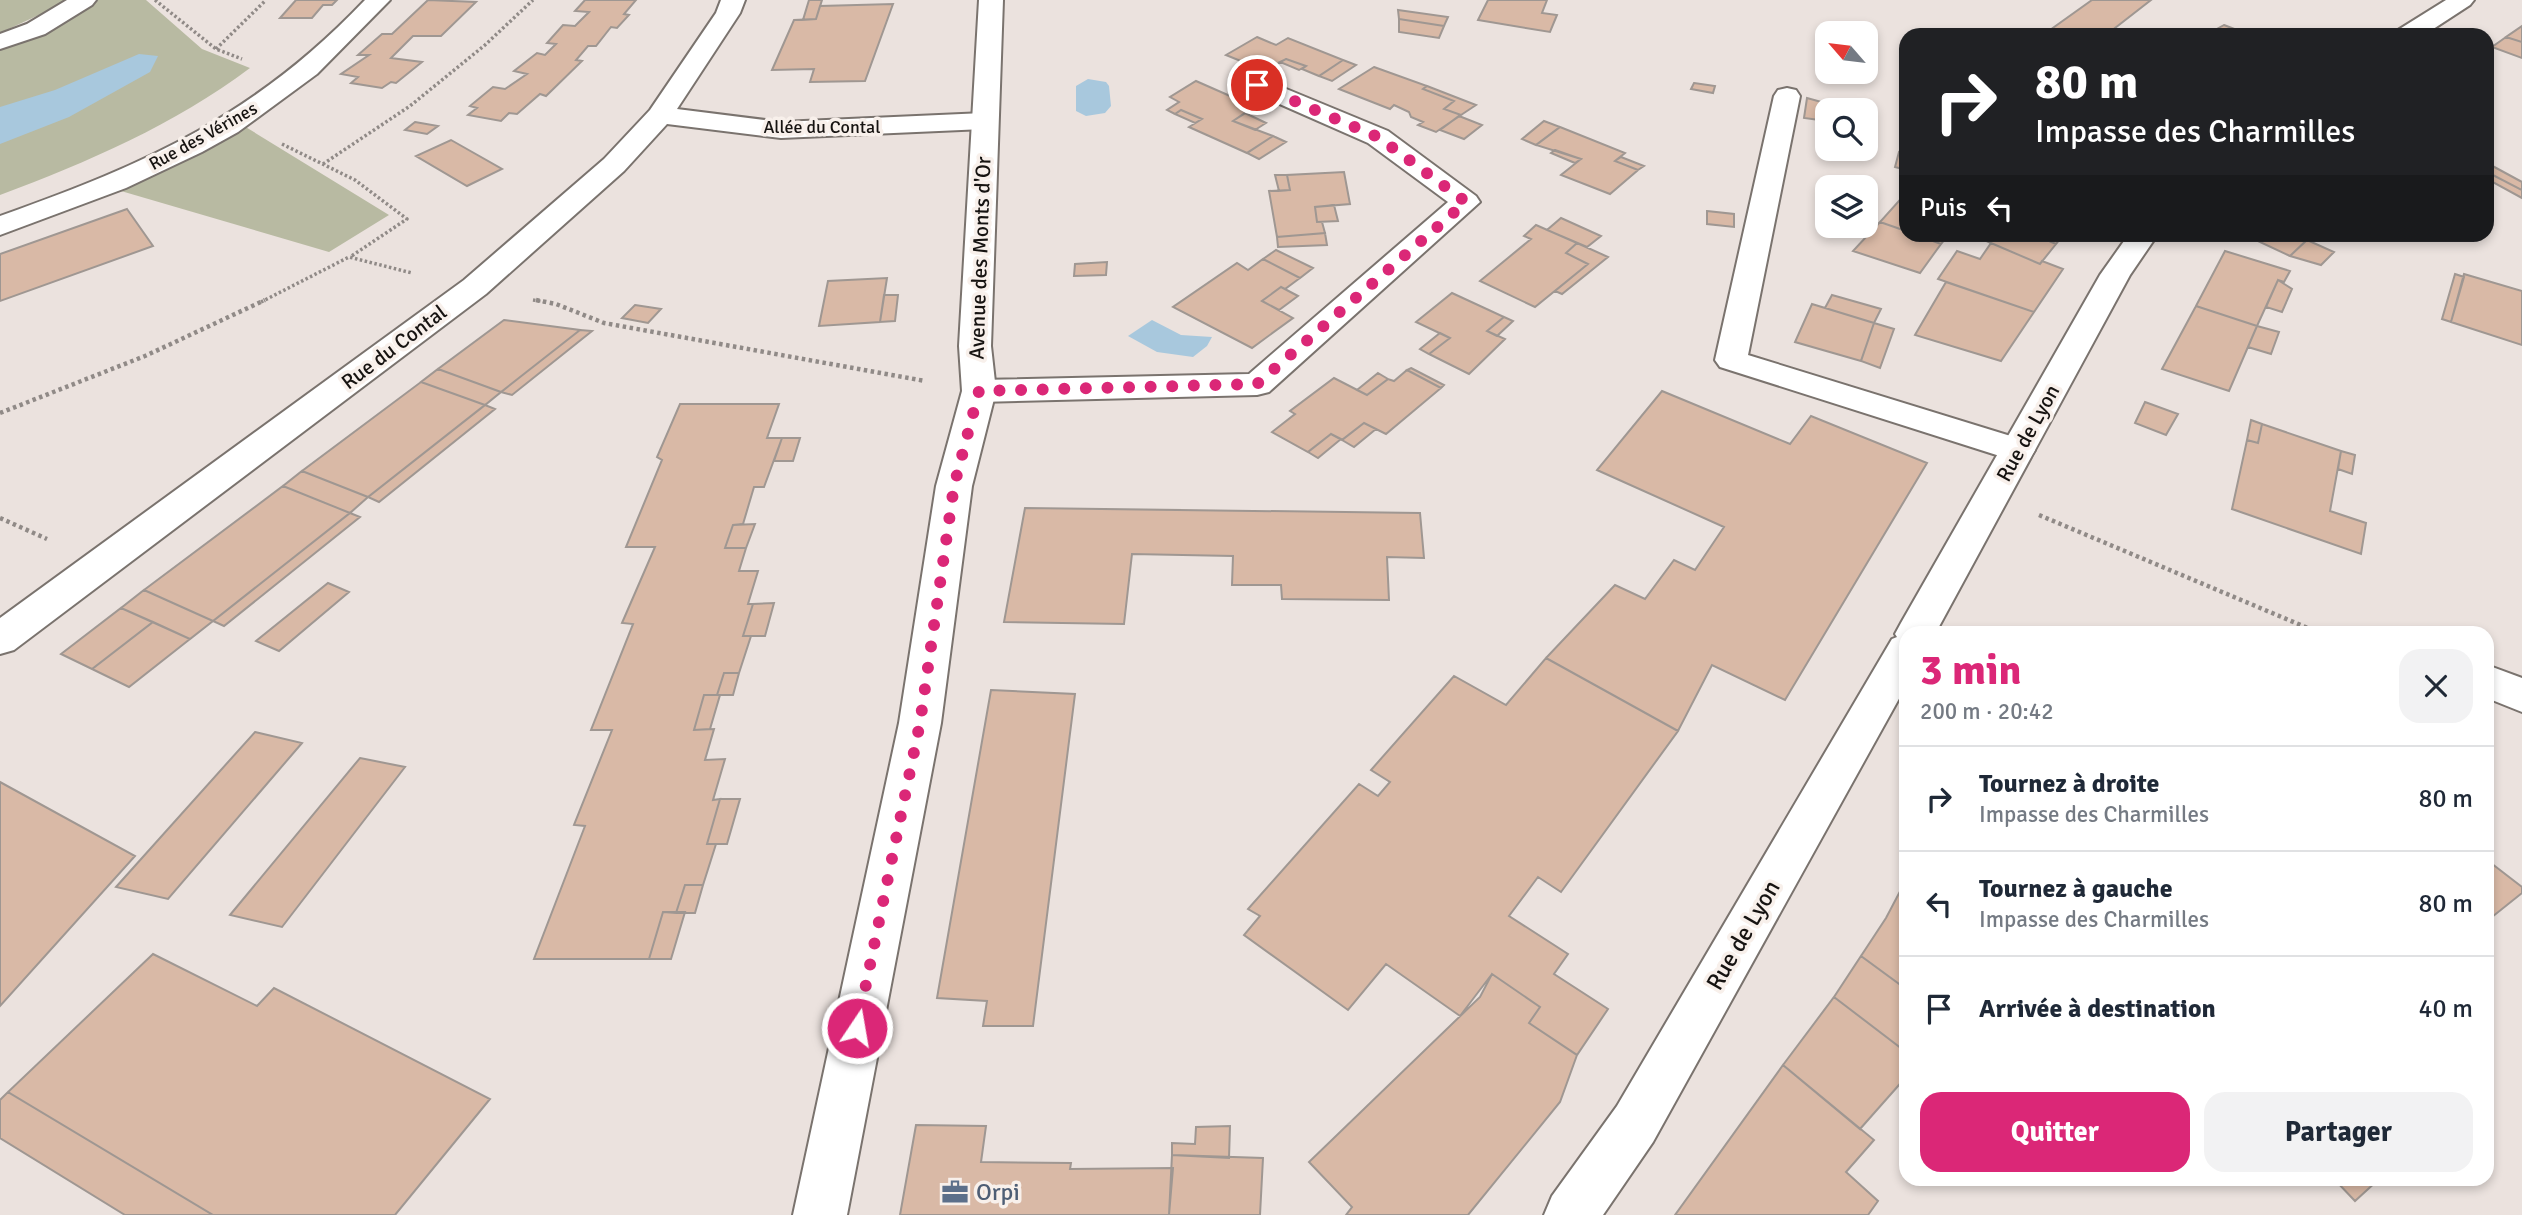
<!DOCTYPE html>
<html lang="fr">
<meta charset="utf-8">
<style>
body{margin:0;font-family:Signika,sans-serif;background:#f2f2f3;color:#1f2937;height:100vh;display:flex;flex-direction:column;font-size:26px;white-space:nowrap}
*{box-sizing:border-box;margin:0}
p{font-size:23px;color:#747a83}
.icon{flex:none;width:38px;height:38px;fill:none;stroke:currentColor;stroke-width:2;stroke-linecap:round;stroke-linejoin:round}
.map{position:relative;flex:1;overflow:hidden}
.panel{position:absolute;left:1899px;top:626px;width:595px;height:560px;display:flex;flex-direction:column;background:#fff;border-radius:21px;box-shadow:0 4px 10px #0003}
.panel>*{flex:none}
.top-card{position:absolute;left:1899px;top:28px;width:595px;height:214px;border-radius:21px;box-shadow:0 4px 10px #0003;background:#202124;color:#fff;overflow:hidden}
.needle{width:46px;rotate:298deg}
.buttons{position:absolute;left:1815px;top:21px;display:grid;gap:14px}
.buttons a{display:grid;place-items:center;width:63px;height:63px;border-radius:14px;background:#fff;box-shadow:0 4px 10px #0003;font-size:35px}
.pin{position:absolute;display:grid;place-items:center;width:60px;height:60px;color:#fff;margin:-30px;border:4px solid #fff;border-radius:50%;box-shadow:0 2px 7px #0007}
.me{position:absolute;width:77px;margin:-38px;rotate:12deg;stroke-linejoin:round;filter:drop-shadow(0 0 5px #0008)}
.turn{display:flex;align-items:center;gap:24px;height:147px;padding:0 21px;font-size:32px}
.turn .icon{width:91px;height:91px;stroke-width:2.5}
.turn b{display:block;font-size:49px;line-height:60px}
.then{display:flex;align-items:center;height:66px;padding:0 21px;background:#0003;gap:14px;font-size:26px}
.round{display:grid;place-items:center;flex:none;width:74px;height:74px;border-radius:21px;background:#f2f2f3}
.overview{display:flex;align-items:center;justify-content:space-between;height:119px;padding:0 21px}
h1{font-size:42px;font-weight:800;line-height:52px;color:#db2777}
.cta{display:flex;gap:14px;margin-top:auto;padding:14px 21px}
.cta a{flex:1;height:80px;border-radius:21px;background:#db2777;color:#fff;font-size:28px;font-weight:800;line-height:80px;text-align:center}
.cta a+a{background:#f2f2f3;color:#1f2937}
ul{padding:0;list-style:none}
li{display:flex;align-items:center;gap:21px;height:105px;padding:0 21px;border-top:2px solid #e0e1e3}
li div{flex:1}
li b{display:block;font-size:26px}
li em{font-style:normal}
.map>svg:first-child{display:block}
</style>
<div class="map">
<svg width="2522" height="1215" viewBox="0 0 2522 1215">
<rect width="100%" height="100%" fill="#ebe2de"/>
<path fill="#b8baa2" d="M0,0H71L0,33Z
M98,0H146L202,49L250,68C174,125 88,162 0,195V47L63,20Z
M244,126L389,215L329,252L121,191Z"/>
<path fill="#a8c8dd" d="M139,54L158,56L150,72L69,117L0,144V107L55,90Z
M1088,79L1106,82L1109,86L1111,106L1105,113L1086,116L1076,111V86Z
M1152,320L1181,335L1212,337L1207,346L1193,357L1157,352L1128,336Z"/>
<path fill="#d9b9a6" stroke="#9f9792" stroke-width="2" d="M296,0H337L332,5H323L312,18H280Z
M428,0L476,2L441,36H413L391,58L422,62L396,83L391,82L382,88L351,83L358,77L341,74L369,55H358L382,34H392Z
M585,0H636L624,14L629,15L617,28L611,27L596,46H588L576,60L582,61L546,96L540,94L517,114L509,113L501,121L468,115L477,108L470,106L493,87L505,89L527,74L514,71L537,53L545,55L556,44L547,43L563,25L575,26L589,12L575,11Z
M809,0H822L816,19L803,20Z
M1488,0H1547L1542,13L1557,15L1550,32L1478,20Z
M2092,0H2151L2106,35H2043Z
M893,4L865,81L810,82L814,69L772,70L794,20L816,19L820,6Z
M1398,10L1448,17L1444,26L1399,19Z
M1399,19L1444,26L1439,38L1399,32Z
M2224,25L2250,35H2206Z
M2522,26V42L2506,37Z
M1257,37L1276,45L1288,38L1343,60L1319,76L1302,69L1306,66L1286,59L1265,71L1226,55Z
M2506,37L2522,42V58L2492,47Z
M1286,59L1306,66L1299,70L1280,62Z
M1343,60L1356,65L1332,81L1319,76Z
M1374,67L1427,86L1423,89L1454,101L1444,109L1461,115L1436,132L1418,125L1423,122L1411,117L1409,112L1394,105L1390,109L1339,89Z
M1196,81L1255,107L1233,121L1273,136L1247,153L1189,127L1202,119L1181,110L1175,114L1167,110L1179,102L1170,97Z
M1694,83L1715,86L1713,93L1691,89Z
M1427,86L1476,105L1461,115L1444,109L1454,101L1423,89Z
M1807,98L1843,108V110H1827V121L1804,118Z
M1181,110L1202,119L1195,123L1175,114Z
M1245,113L1266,123L1255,130L1233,121Z
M1459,116L1482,125L1464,139L1440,130Z
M1544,121L1560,127L1536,145L1522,139Z
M415,122L438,126L427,134L405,130Z
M1560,127L1625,153L1615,161L1638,170L1610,194L1561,175L1581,159L1536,145Z
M1273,136L1286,142L1259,159L1247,153Z
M451,140L502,169L467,186L416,156Z
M1555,150L1581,159L1575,163L1551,153Z
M1899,152L1906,154V170L1895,167Z
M1621,157L1644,166L1638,170L1615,161Z
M2487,163L2522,182V190L2487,172Z
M1344,172L1350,204L1315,207L1317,222H1322L1325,233L1277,237L1269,191L1290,190L1287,175Z
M2487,172L2522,190V198L2487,179Z
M1275,175H1287L1290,190L1279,191Z
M1906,193V231L1880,222Z
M1334,205L1338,221L1317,222L1315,207Z
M127,209L153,246L0,301V254Z
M1707,211L1734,214V227L1707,224Z
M1561,218L1601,236L1587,247L1547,230Z
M1880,222L1906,231V234H1914L1941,244L1920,273L1853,251Z
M1536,225L1577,243L1566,253L1588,264L1535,307L1480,281L1531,239L1524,236Z
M1325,233L1327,245L1278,247L1277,237Z
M1914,234H1949L1941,244Z
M1970,234H2033L2056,244L2040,264Z
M2033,234H2064L2056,244Z
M2243,234H2313L2290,256Z
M2307,240L2334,252L2321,265L2290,256Z
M1577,243L1608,257L1562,294L1555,291L1588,264L1566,253Z
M1991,243L2040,264L2042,261L2063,269L2034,312L1938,279L1957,251L1980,259Z
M1276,250L1313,268L1300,278L1263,259Z
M2225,251L2290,271L2284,282L2278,280L2257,326L2196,306Z
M1263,259L1300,278L1285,289L1281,287L1262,301L1293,318L1252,348L1173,307L1237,263L1248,270Z
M1107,262L1106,275L1074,276L1075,264Z
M2455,274L2464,277L2451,322L2442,319Z
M2464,274L2522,291V345L2451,322Z
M887,278L880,322L819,326L828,281Z
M2278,280L2292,289L2282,312L2266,307Z
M1946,282L2034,312L2001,361L1915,335Z
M1281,287L1298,296L1279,310L1262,301Z
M1452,293L1504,317L1487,331L1505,339L1469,374L1429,354L1450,338L1416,322Z
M884,295H898L895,321L880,322Z
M1832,295L1881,309L1874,323L1825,308Z
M1812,304L1874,323L1861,361L1795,342Z
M635,305L661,309L648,323L622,318Z
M2196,306L2257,326L2229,391L2162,369Z
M1504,317L1513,321L1497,336L1487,331Z
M504,320L580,330L501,392L438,369Z
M1874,323L1894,329L1880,368L1861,361Z
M2257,326L2279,332L2271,354L2248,347Z
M580,330L592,331L512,395L501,392Z
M1440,333L1450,338L1429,354L1420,349Z
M1411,368L1444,385L1441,388L1407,370Z
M438,369L501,392L485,405L421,382Z
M1407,370L1441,388L1386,434L1364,423L1342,440L1331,434L1308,452L1272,432L1295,414L1290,411L1334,378L1367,395L1388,379L1394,381Z
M1378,373L1388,379L1367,395L1357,390Z
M421,382L485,405L368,497L302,471Z
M1662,391L1790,444L1811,416L1927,463L1785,700L1712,665L1678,731L1546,658L1615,585L1645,599L1674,560L1695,570L1724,527L1597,470Z
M2145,402L2178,414L2166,435L2135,423Z
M680,404H779L767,438H782L764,487H754L743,524L733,525L725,548H746L739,571H758L748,604H753L743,636H751L739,673H724L717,695H704L694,730L714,729L705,760L725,759L713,800L720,799L707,844H716L703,885H685L676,913L663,912L649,959H534L585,826L574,825L612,730H591L633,624L622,623L655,547H626L662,460L657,457Z
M485,405L495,409L379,502L368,497Z
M2251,420L2262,424L2258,443L2247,440Z
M1364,423L1376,429L1354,447L1342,440Z
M2262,424L2341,451L2330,511L2366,523L2361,554L2232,509L2247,440L2258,443Z
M1331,434L1341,439L1318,458L1308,452Z
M782,438H800L793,461H774Z
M2341,451L2355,455L2352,474L2338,469Z
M302,471L368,497L350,513L283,486Z
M283,486L350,513L213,621L144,590Z
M1025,508L1420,513L1424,558L1387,557L1389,600L1282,599L1281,585H1232L1233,556L1132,554L1124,624L1004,622Z
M350,513L360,517L224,626L213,621Z
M755,524L746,548H725L733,525Z
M328,583L349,592L279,651L256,641Z
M144,590L213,621L190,639L121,608Z
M774,603L765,636H743L753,604Z
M121,608L153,622L92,669L61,654Z
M153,622L190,639L129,687L92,669Z
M1546,658L1678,731L1561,892L1538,877L1509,916L1568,954L1554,974L1608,1009L1577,1055L1529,1023L1540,1007L1492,974L1460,1016L1386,964L1348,1010L1244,935L1260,916L1248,909L1359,784L1378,796L1390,782L1371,770L1454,676L1506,705Z
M724,673H739L733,695H717Z
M991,690L1075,694L1033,1026H983L987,1001L937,998Z
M704,695H720L710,729L694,730Z
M255,732L302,743L168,899L116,887Z
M360,758L405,767L282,927L230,915Z
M0,782L135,856L0,1006Z
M720,799H740L727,844H707Z
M2487,860L2522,887V893L2487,921Z
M1906,880V989L1861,956L1886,918Z
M685,885H703L695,913H676Z
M663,912H685L671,959H649Z
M153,954L257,1006L274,988L490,1099L395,1215H213L8,1092Z
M1861,956L1906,989V1052L1834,997Z
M1492,974L1540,1007L1529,1023L1577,1055L1560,1102L1468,1215H1346L1352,1207L1309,1162L1480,997Z
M1834,997L1906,1052V1077L1860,1129L1783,1065Z
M1783,1065L1874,1140L1846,1172L1878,1201L1868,1215H1675Z
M8,1092L213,1215H125L0,1138V1100Z
M916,1125L986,1126L981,1162L1071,1163L1070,1169L1173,1168L1169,1215H900Z
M1230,1126L1229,1158L1172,1155V1143L1195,1144L1196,1127Z
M1172,1155L1263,1158L1260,1215H1169Z
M2335,1180H2378L2355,1201Z"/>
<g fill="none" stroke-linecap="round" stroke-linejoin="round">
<g stroke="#7a736e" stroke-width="4">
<path id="minor" d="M67,0H96L92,5L45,34L0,49V34L27,24Z
M365,0H390L317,74L238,132L202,152L126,188L0,235V216C147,164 256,115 365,0Z
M721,0H745L740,13L677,109L781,122L984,113L993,115L997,121L993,127L984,129L781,138L667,124L624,171L486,294L14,650L0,654V618L464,280L604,159L650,110L716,13Z
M1257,77L1388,131L1476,196L1480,202L1269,392L1257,395L979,402L967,399L962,391L967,383L979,380L1249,374L1448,202L1368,143L1248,90L1244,85L1248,80Z
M1787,88L1796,90L1800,96L1748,355L2030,442L2035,450L2030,458L2018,462L2006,458L1720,367L1715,360L1774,96L1778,90Z
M2487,665L2522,678V712L2487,698Z"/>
</g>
<g stroke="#7a736e" stroke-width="4">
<path id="tertiary" d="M2446,0H2474L2470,5L2424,35H2395L2398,30Z
M2129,234H2158L2130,275L1935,634H1906V686L1653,1142L1603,1215H1544L1552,1196L1617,1106L1892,639L1897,637L1895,634L1901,623L2100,275Z"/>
</g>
<g stroke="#7a736e" stroke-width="4">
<path id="primary" d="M979,0H1003L991,346L996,391L972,486L941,723L847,1215H793L899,723L936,486L962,391L959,346Z"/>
</g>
<path stroke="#908a87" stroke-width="3.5" stroke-dasharray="2.5 2.5" stroke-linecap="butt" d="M155,0L216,49L242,59
M216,49L266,0
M282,144L355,180L407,219L350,257
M323,164L410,106L485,45L533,0
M533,300L546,302
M261,302L349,257L412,273"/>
<path stroke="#908a87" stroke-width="4.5" stroke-dasharray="3.5 3.5" stroke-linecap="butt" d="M536,300L556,304L604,323L925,381
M0,413L145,356L265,300
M2039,515L2322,634
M0,518L47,539"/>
<use href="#minor" fill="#fff" fill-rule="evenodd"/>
<use href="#tertiary" fill="#fff" fill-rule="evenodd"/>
<use href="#primary" fill="#fff" fill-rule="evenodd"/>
</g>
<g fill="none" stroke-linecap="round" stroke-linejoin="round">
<path stroke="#db2777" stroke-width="12" stroke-dasharray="0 21.6" d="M857,1028L920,723L954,486L979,391L1257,384L1466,202L1378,137L1257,85"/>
</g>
<defs>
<g id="office-bare" transform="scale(2.1)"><path d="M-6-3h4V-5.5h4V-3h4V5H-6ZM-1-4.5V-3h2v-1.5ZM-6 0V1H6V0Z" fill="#5c6f8a" stroke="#f8f0eb" stroke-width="2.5" paint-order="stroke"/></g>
</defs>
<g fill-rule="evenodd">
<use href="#office-bare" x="955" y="1192"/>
</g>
<g text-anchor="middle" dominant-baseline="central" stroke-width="7" stroke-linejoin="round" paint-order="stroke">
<g font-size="18" fill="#161311" stroke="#f8f0eb">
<text x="822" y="127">Allée du Contal</text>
<text transform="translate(203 136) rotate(-29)">Rue des Vérines</text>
</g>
<g font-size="21" fill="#161311" stroke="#f8f0eb">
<text transform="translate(980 258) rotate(-88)">Avenue des Monts d'Or</text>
<text transform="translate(394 347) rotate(-37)">Rue du Contal</text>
<text transform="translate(2028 433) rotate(-61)">Rue de Lyon</text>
</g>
<g font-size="24" fill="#161311" stroke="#f8f0eb">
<text transform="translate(1743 935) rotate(-60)">Rue de Lyon</text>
</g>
<g font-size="24" fill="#4e5e75" stroke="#f8f0eb" text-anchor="start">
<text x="976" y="1192">Orpi</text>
</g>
</g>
</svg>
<div class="buttons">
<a><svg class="needle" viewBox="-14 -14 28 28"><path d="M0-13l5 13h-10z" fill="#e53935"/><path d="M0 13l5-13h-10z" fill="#747a83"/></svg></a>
<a><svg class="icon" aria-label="search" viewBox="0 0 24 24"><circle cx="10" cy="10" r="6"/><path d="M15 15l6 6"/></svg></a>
<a><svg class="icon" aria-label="layers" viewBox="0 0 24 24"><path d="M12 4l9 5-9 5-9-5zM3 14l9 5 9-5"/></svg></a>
</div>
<div class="pin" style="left:1257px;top:85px;background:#d93025"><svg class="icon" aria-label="arrive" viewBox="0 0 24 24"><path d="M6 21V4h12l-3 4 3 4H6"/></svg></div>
<svg class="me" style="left:857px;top:1028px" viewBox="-20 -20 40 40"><circle r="17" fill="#db2777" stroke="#fff" stroke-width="3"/><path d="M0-11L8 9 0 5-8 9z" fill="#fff"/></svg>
<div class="top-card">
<div class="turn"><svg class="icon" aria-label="right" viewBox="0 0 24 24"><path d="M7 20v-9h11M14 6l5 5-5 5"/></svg><div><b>80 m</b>Impasse des Charmilles</div></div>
<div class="then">Puis<svg class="icon" aria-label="left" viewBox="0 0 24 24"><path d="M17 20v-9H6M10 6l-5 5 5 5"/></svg></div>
</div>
<section class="panel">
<div class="overview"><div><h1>3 min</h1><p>200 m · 20:42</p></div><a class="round"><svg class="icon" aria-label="close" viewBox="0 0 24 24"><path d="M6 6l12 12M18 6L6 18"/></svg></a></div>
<ul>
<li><svg class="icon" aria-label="right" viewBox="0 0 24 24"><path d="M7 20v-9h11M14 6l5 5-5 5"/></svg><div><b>Tournez à droite</b><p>Impasse des Charmilles</p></div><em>80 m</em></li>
<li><svg class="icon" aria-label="left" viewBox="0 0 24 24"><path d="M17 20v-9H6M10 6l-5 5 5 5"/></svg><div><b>Tournez à gauche</b><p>Impasse des Charmilles</p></div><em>80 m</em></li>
<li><svg class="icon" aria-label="arrive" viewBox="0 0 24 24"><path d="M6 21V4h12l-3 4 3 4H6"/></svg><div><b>Arrivée à destination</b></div><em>40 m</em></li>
</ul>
<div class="cta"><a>Quitter</a><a>Partager</a></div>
</section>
</div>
